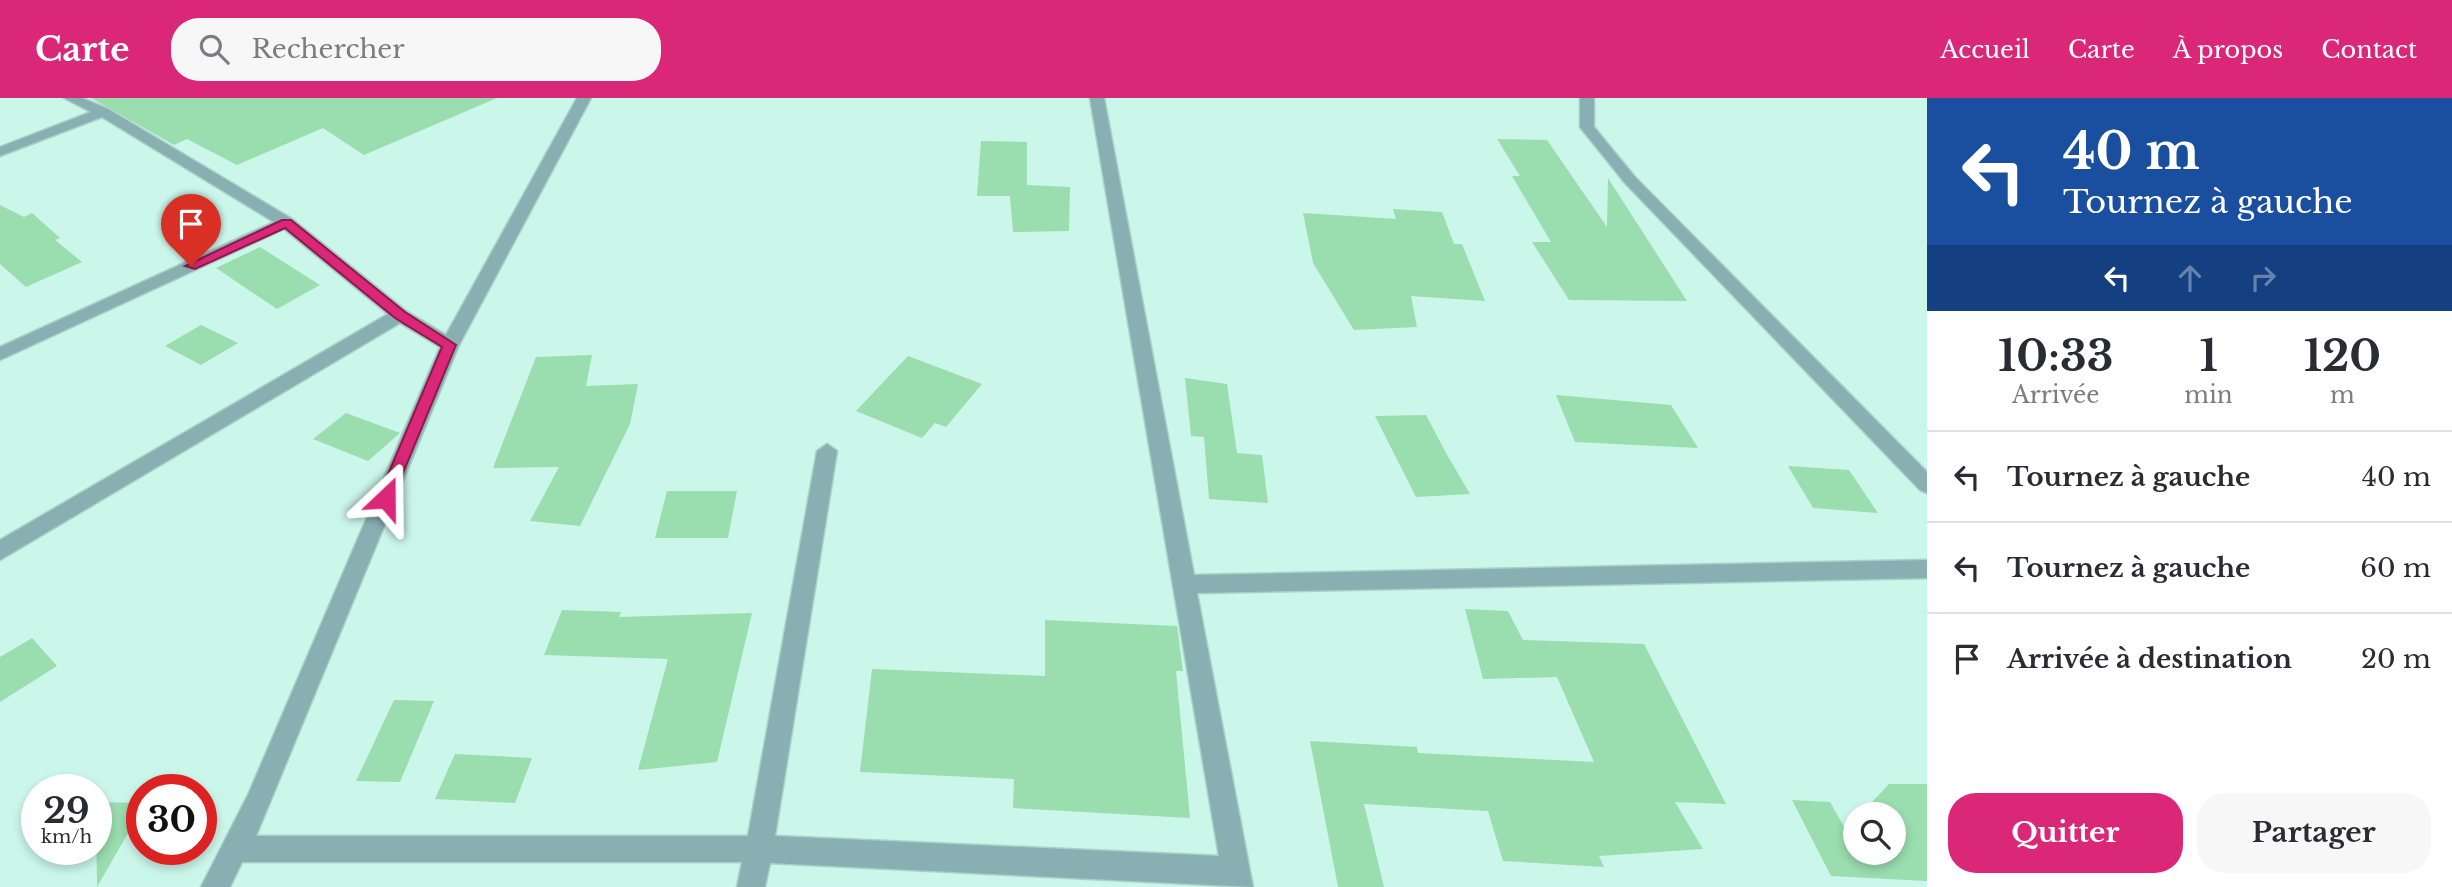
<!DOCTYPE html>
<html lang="fr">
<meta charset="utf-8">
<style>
body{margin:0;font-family:"Libre Baskerville",serif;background:#f7f7f7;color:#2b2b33;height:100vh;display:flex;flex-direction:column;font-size:26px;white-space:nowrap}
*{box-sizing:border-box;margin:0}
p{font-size:23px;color:#7c7c81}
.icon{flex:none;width:38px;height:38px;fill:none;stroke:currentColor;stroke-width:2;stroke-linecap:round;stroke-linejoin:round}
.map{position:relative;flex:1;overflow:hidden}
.sheet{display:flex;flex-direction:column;background:#fff;width:525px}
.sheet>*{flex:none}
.banner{background:#1a4fa0;color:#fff;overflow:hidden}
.tools{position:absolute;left:1843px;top:704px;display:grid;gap:14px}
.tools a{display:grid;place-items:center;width:63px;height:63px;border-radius:50%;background:#fff;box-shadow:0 4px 10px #0003;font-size:35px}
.speed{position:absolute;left:21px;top:676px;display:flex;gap:14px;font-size:35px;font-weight:700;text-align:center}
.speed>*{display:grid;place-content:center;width:91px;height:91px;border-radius:50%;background:#fff;box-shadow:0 4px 10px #0003;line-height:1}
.speed small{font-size:18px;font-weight:400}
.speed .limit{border:10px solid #d22;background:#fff;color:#111}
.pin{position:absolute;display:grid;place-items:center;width:60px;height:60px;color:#fff;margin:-72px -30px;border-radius:50% 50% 50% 0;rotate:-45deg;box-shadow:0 0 7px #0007}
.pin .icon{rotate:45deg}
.me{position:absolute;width:77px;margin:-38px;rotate:23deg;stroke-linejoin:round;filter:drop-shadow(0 0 5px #0008)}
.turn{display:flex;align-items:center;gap:24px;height:147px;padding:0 21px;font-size:32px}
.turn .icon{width:91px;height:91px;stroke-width:2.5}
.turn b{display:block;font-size:49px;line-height:60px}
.lanes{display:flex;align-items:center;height:66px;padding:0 21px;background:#0003;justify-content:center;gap:35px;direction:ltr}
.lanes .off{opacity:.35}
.eta{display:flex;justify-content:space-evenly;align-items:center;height:119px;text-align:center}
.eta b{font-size:42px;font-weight:800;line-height:49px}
.action{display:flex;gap:14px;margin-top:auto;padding:14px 21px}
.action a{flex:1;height:80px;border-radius:28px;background:#db2777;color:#fff;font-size:28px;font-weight:800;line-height:80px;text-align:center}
.action a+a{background:#f7f7f7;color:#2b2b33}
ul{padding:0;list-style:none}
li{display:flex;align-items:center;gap:21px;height:91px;padding:0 21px;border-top:2px solid #e1e1e2}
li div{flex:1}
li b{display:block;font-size:26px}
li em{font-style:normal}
header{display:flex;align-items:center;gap:42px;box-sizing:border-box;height:98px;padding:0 35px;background:#db2777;color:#fff}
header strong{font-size:33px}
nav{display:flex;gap:38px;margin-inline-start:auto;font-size:24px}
.search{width:490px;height:63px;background:#f7f7f7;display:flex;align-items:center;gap:18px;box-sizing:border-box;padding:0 24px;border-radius:28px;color:#7c7c81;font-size:26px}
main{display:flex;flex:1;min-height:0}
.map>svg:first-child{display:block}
</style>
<header>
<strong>Carte</strong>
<div class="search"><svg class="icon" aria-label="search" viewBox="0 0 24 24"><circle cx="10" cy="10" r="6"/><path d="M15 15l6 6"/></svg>Rechercher</div>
<nav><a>Accueil</a><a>Carte</a><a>À propos</a><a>Contact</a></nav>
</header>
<main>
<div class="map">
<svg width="1927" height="789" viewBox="0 0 1927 789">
<rect width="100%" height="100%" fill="#cbf6ea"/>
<path fill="#9addaf" d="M91,0H497L364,57L323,30L237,67L187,41L174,47Z
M1497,41L1547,42L1607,129L1608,80L1687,203L1569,202L1532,144H1551L1512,78H1520Z
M981,43L1027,44V87L1070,89L1069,133L1013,134L1010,98H977Z
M0,107L24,119L32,115L60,140L55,142L82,164L26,189L0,166Z
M1393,111L1442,114L1454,146H1462L1485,203L1411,198L1417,229L1354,232L1313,165L1303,115L1396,121Z
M260,149L320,187L277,211L216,170Z
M201,227L238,245L201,267L165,248Z
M592,257L586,288L638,286L630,326L580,428L530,423L559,369L493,370L536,259Z
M908,258L982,286L946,329L935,325L922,340L856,313Z
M1185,280L1227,286L1237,355L1262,357L1268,405L1209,401L1204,339L1191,338Z
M1556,297L1671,307L1698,350L1575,344Z
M346,315L400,335L368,363L313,341Z
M1426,317L1446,355L1470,396L1416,399L1375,318Z
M1788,368L1849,372L1878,415L1813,410Z
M667,393H737L728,440H655Z
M1465,511L1508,513L1523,542L1644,546L1726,706L1675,704L1703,751L1599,758L1604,769L1503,763L1488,713L1364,706L1384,789H1338L1310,643L1417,649L1418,655L1594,664L1557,579L1483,581Z
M562,512L621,514L619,519L752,515L717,664L638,672L668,561L544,557Z
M1045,522L1177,528L1183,573H1176L1190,720L1013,710L1014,681L860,674L872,571L1045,578Z
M32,540L57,568L0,604V559Z
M394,602L434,603L400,684L356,683Z
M455,656L532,660L515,705L435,701Z
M1889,686H1927V783L1831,778L1792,702L1830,704L1846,732L1855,722V754H1894V716H1861Z
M96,704L142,705V711L97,789Z"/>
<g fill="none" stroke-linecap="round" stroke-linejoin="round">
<g stroke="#abd1c7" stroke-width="3">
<path id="street" d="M64,0H82L108,11L292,121L406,213L446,237L577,0H591L459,247L256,738H748L817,353L827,346L837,353L775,738L1219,758L1090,0H1104L1194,477L1927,462V480L1197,495L1253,789L770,765L765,789H737L742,764H242L230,789H201L248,697L440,249L400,225L0,462V442L388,216L284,131L0,262V249L274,124L102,19L0,58V49L91,14Z
M1580,0H1594V29L1635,79L1927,374V395L1920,392L1625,85L1580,29Z"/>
</g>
<use href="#street" fill="#88afb1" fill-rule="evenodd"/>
</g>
<path fill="#db2777" stroke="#8e194d" stroke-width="2" d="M282,122H291L405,214L456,247L391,404L386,406L378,400L442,249L395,220L285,130L195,171L185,168Z"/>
</svg>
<div class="tools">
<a><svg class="icon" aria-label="search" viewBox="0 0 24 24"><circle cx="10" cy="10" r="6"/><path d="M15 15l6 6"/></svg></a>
</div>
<div class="speed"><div>29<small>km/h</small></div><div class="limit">30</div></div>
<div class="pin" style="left:191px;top:168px;background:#d93025"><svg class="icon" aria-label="arrive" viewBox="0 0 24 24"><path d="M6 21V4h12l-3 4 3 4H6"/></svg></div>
<svg class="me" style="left:386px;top:400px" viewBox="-20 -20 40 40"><path d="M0-17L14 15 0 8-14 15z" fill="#db2777" stroke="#fff" stroke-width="4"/></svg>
</div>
<section class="sheet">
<div class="banner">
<div class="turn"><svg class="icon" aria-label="left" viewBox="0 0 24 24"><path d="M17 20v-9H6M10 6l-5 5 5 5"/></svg><div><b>40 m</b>Tournez à gauche</div></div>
<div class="lanes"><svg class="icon" aria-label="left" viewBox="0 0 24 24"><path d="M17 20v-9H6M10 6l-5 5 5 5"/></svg><svg class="icon off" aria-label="ahead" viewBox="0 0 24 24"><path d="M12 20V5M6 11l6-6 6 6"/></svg><svg class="icon off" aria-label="right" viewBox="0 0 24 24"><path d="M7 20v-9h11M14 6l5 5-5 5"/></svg></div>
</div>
<div class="eta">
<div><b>10:33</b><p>Arrivée</p></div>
<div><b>1</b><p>min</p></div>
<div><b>120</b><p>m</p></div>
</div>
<ul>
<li><svg class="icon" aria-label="left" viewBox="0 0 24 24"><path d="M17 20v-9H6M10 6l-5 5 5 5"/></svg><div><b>Tournez à gauche</b></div><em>40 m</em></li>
<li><svg class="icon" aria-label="left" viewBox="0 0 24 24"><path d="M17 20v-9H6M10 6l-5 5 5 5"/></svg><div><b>Tournez à gauche</b></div><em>60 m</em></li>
<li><svg class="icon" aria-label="arrive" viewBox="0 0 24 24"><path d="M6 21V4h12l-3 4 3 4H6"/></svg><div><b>Arrivée à destination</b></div><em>20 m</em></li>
</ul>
<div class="action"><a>Quitter</a><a>Partager</a></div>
</section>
</main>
